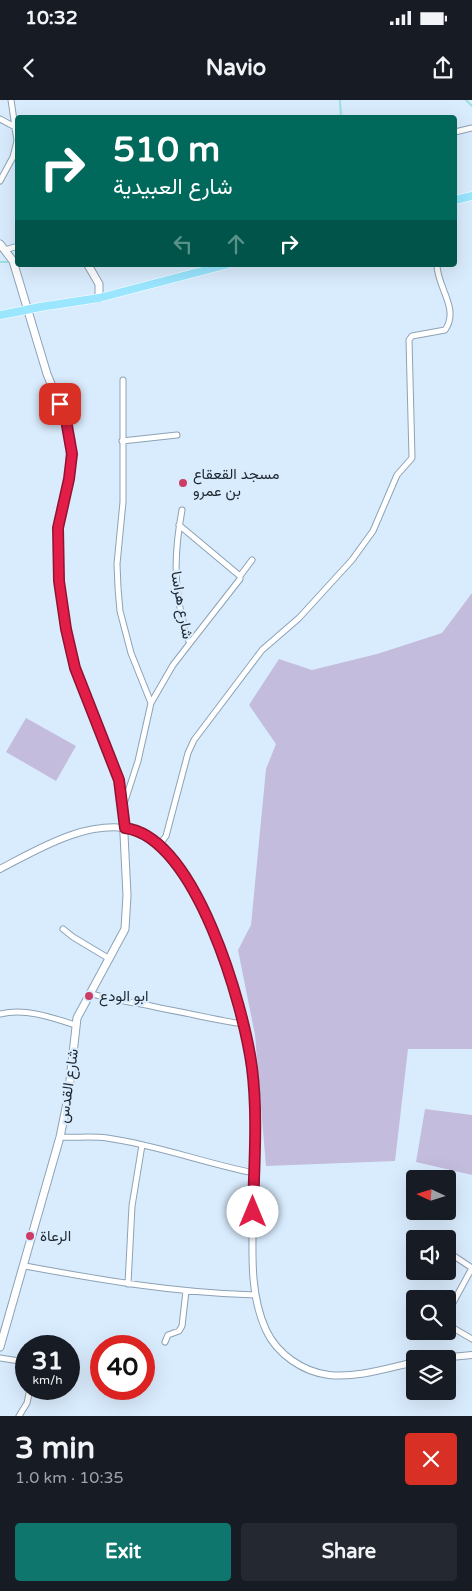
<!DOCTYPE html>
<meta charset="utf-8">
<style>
body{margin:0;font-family:"Varela Round",Vazirmatn,sans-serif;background:#242831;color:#f1f3f6;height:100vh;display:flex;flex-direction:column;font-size:19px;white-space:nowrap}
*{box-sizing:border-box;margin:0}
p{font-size:16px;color:#9ea1a6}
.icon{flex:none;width:28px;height:28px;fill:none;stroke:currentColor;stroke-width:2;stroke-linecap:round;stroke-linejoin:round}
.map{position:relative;height:1316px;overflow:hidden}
.sheet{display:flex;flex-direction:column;background:#171b24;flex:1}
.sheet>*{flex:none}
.top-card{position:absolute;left:15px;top:15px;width:442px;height:152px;border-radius:5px;box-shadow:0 5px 20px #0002;background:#00695c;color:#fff;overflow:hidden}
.needle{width:32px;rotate:274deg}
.controls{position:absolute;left:406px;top:1070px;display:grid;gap:10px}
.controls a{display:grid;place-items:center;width:50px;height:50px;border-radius:5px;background:#171b24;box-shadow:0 5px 20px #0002;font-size:25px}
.speed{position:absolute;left:15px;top:1235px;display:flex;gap:10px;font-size:25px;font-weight:700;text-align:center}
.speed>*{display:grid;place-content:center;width:65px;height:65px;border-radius:50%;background:#171b24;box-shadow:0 5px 20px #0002;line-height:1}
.speed small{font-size:12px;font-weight:400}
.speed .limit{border:8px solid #d22;background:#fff;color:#111}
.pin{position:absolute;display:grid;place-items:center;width:42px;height:42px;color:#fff;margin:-21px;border-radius:10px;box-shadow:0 2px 8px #0006}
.me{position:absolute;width:55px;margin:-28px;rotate:0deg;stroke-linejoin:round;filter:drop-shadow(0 0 4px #0008)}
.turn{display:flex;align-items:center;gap:18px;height:105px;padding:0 15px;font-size:22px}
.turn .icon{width:65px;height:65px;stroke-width:2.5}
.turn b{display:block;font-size:35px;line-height:42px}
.lanes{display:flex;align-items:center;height:48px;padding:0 15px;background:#0003;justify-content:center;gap:25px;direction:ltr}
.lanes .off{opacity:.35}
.round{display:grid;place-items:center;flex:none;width:52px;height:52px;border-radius:5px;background:#242831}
.headline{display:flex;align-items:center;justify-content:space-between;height:85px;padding:0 15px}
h1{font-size:30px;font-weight:800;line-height:38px}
.button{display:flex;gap:10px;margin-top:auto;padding:10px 15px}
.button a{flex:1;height:58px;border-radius:5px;background:#0f766e;color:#fff;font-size:20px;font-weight:800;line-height:58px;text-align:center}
.button a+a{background:#242831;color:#f1f3f6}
.status{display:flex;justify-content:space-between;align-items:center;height:35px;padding:0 25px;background:#171b24;direction:ltr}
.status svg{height:14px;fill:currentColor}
header{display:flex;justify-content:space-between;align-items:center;height:65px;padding:0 15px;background:#171b24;font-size:22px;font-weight:800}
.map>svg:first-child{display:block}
</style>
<div class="status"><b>10:32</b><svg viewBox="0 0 49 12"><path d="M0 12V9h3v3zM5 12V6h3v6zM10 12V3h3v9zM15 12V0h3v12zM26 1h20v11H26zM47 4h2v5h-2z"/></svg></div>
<header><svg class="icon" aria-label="back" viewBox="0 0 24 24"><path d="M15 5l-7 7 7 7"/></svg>Navio<svg class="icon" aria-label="share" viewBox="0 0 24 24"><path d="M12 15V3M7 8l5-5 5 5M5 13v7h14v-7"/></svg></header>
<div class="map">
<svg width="472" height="1316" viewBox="0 0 472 1316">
<rect width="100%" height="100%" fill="#d9ecfd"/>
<path fill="#c3bcdd" d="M472,493V949H408L395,1061L266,1066L255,935L238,850L251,825L266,669L276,644L249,605L279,559L312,570L377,554L442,533Z
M26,618L76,646L56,681L6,652Z
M425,1009L472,1015V1075L416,1062Z"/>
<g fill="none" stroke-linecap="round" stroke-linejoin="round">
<path stroke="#9ae0e1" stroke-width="2" d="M340,0L341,18
M466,0L472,6
M0,162H7"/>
<g stroke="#8ca2b6" stroke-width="7">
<path id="minor" d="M0,19L15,27
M455,32L472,28
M0,81L13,57L17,41L11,0
M5,150L18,146
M123,280V402L117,464L118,488L120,511L131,553L151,603
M122,341L177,335
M179,425L240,476V479L190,543
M240,476L252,460
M124,704L138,661L151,603L173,565L190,543C186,537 184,529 183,521C173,483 175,448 182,410
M160,744L166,736L188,653L194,640L262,550L299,518L352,460L373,431L397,375L412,358L409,240L412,236L445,230C460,209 437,187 437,165
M63,829L73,837L108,858
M89,893C113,901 136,902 160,908C188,913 215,920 243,924
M0,914C25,908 51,917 75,925
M60,1037C75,1038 92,1036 107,1038C157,1045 204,1063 254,1073
M412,1137L417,1139
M448,1152L472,1168L448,1212
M25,1166C101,1180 177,1193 255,1195
M128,1184L132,1106L142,1045
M448,1225L472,1239
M165,1242L168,1235L179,1231L182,1226L186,1191
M0,1258L26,1262
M19,1316L27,1303L30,1289"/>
</g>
<g stroke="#8ca2b6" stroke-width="8">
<path id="tertiary" d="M0,769C40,748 89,718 136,730C200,747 249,925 254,984C254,1024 254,1063 253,1102C253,1144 248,1191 266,1230C277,1254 303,1272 329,1275C357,1278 388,1268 415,1262
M430,1259L472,1255"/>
</g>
<g stroke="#8ca2b6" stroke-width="9">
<path id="secondary" d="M0,144L13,161L47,274L66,320L71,340L69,379L58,427L59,481L66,529L75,568L112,659L122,694L127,795L125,829L77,918L68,998L60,1037L0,1247
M88,165L99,184V198"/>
</g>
<g stroke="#fff" stroke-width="9">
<path id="primary" d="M455,100L472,96
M40,207L99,198L225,165
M0,215L11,213"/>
</g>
<use href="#minor" stroke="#fff" stroke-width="5"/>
<use href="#tertiary" stroke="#fff" stroke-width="6"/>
<use href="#secondary" stroke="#fff" stroke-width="7"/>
<use href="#primary" stroke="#99e6fe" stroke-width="8"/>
<g stroke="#fff" stroke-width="9" stroke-linecap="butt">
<path id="primary-bridge" d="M11,213L40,207"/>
</g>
<use href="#primary-bridge" stroke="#99e6fe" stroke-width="8"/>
</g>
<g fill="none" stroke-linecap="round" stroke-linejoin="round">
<g stroke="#92132f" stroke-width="12">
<path id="route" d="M60,304L66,320L72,354L69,379L58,428L59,481L66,529L75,568L119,680L125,728C196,737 244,907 252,968C258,1015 254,1065 253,1112"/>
</g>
<use href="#route" stroke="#e11d48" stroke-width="9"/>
</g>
<g fill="#cc3d66" stroke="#d9ecfd" stroke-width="2">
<circle cx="183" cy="383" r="5"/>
<circle cx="89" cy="896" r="5"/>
<circle cx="30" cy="1136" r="5"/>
</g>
<g text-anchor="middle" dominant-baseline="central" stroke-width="4.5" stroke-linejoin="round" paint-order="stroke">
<g font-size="15" fill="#1e272f" stroke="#d9ecfd" text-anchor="start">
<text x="193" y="374">مسجد القعقاع<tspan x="193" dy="17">بن عمرو</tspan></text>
<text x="99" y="896">ابو الودع</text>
<text x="40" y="1136">الرعاة</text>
</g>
<g font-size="15" fill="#1e272f" stroke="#d9ecfd">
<text transform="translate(182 505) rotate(80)">شارع هراسا</text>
<text transform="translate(68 986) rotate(-82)">شارع القدس</text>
</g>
</g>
</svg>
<div class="controls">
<a><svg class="needle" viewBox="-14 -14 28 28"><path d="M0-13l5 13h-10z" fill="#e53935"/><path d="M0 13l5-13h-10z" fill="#9ea1a6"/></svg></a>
<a><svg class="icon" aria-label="sound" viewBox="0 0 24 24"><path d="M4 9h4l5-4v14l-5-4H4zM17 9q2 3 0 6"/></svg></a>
<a><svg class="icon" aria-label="search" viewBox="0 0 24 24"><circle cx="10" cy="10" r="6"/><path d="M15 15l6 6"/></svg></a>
<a><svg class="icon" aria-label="layers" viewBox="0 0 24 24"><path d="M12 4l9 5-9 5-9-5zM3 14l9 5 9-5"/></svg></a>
</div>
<div class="speed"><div>31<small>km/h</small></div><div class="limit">40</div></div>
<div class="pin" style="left:60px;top:304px;background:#d93025"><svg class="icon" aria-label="arrive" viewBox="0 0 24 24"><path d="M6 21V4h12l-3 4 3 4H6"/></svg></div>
<svg class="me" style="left:253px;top:1112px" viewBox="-20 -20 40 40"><circle r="19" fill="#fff"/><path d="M0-13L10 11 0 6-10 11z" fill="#e11d48"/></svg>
<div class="top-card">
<div class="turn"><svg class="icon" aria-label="right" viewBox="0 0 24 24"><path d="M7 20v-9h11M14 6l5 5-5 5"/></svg><div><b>510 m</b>شارع العبيدية</div></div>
<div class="lanes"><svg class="icon off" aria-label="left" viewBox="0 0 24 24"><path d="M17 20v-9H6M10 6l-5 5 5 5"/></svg><svg class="icon off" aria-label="ahead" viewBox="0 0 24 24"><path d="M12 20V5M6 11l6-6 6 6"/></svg><svg class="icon" aria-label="right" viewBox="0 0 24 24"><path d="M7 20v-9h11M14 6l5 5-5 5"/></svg></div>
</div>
</div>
<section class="sheet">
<div class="headline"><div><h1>3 min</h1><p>1.0 km · 10:35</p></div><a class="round" style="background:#d93025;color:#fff"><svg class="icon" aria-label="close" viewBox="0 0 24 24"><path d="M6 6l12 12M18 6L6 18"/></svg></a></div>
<div class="button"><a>Exit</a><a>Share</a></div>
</section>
